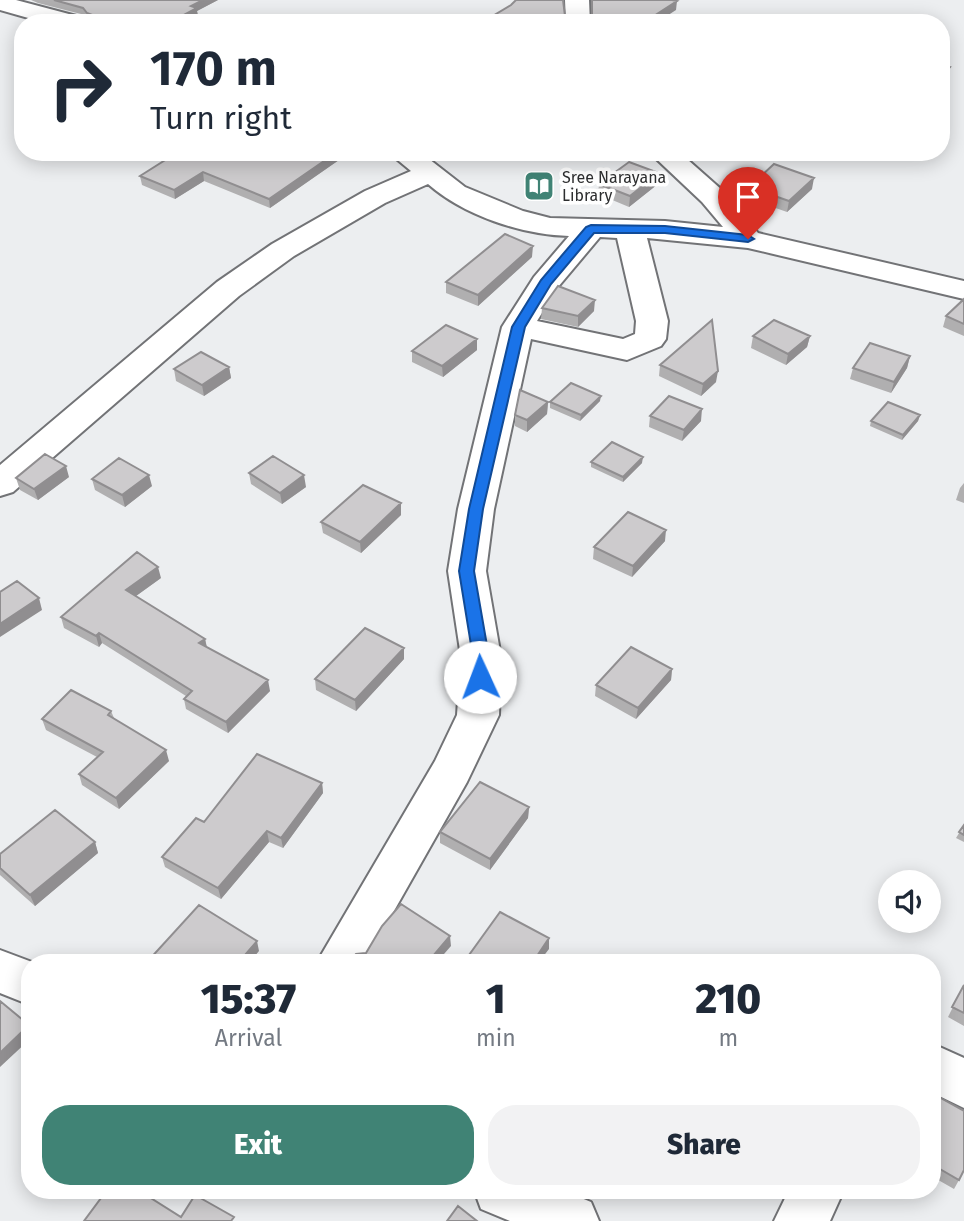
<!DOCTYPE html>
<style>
body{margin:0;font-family:"Fira Sans",sans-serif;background:#f2f2f3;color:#1f2937;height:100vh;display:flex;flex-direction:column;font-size:26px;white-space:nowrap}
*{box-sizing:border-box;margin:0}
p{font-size:23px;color:#747a83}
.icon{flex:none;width:38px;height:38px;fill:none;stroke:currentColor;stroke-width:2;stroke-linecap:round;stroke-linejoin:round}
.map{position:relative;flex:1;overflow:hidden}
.details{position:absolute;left:21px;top:954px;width:920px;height:245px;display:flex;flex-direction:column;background:#fff;border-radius:28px;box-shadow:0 4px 18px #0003}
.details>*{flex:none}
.hud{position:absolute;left:14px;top:14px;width:936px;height:147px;border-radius:28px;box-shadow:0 4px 18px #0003;background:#fff;color:#1f2937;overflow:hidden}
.fabs{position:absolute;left:878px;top:870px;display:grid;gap:14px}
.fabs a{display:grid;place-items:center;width:63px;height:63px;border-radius:50%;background:#fff;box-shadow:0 4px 18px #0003;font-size:35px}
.pin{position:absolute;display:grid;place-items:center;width:60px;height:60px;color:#fff;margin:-72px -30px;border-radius:50% 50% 50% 0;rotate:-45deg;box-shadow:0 0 7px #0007}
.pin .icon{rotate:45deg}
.me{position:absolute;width:77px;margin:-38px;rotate:358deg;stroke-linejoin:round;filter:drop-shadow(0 0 5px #0008)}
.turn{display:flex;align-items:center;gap:24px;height:147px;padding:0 21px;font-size:32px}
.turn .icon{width:91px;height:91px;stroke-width:2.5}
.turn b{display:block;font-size:49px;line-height:60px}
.eta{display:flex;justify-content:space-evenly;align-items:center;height:119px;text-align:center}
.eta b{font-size:42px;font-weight:800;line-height:49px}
.primary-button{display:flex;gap:14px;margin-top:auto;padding:14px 21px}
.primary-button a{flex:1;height:80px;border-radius:28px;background:#408375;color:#fff;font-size:28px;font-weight:800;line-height:80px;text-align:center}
.primary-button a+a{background:#f2f2f3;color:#1f2937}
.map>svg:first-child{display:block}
</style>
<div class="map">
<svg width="964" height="1221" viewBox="0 0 964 1221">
<rect width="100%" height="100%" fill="#eceef0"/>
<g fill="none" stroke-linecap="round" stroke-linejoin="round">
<g stroke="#727376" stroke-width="4">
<path id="minor" d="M0,0H16L84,18L87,23H46L0,10Z
M565,0H589L590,23H566Z
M388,152H420L465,187L523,211L550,218L665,221L723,227L702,202L649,152H679L722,190L758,233L964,281V299L748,248L647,238L668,321L666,339L661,346L627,360L531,339L494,509L486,571L501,657L499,715L467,782L365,962H317L435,761L457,715L461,657L448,571L458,509L502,327L534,277L569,236C522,235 463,215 428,184L385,203L294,256L239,296L13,492L0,496V465L217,282L272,244L365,191L411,171ZM600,237L617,238L636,321L635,334L623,339L537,321L558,287Z
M0,950L32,962H30V1005L0,993Z
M933,1044L964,1058V1108L933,1093Z
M474,1190H562L591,1202L599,1221H510L481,1209Z
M789,1190H844L830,1221H774Z"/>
</g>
<use href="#minor" fill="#fff" fill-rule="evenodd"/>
</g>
<path fill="#b0afb0" d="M31,0H218L197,11L198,16L186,23H94L89,21L85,15L38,3Z
M178,152H349V153L270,208L204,181L175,199L142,185L140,176Z
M659,173L658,184L629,207L598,194L599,184Z
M749,187L812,189L787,212L747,198Z
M532,257L478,306L446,293V282Z
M964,299V336L943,327L946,316Z
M542,308L594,311L578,327L541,319Z
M753,336H810L807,347L786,365L751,348Z
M477,339V350L443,377L412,362V351Z
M910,356L907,368L891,393L850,379L853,368Z
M660,365L716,382L701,396L659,376Z
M229,367L231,378L204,396L176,381L174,369Z
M600,401L580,421L550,408V402Z
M548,402L547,414L527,432L515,426V415Z
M920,415L918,421L902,440L870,426L871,421Z
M650,416L701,421L682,441L649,427Z
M591,462L642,463L623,482L591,467Z
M249,473L306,487L282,504L251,484Z
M69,477L38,500L20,490L16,478Z
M92,479L152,486L125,507L95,490Z
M964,483V503L956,500L960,488Z
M401,503V515L361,553L323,533L321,522Z
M665,541L632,577L593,559L594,547Z
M161,578L136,596L205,639L207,647L270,691L228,733L186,709L184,699L186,696L102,643L99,647L64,628L61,617Z
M404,659L356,711L316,690L315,679Z
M672,669L671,680L636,719L595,696L596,685Z
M111,711L114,718L169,761L119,809L82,785L79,774L97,757L46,730L42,719Z
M322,783L323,793L283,848L269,842L221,899L165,867L162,857L204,822Z
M529,807L528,818L490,870L440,843V832Z
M964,825V842L956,838Z
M95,842L98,853L35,906L0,875V854Z
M964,985V1026L948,1017Z
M933,1105L959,1180L954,1189L933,1177Z"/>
<path fill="#908e90" d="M203,0H218L197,11L198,16L186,23H169L191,6Z
M677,1L676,10L656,23H643Z
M950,67L948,76L942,83V76Z
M337,152H349V153L270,208L269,199Z
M203,172L204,181L175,199L174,190Z
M659,173L658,184L629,207L630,196Z
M814,178L812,189L787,212L789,201Z
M533,246L532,257L478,306V295Z
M595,300L594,311L578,327V316Z
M810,336L807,347L786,365L788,354Z
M477,339V350L443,377L442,366Z
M910,356L907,368L891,393L894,382Z
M229,367L231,378L204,396L202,385Z
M718,371L716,382L701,396L703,384Z
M601,396L600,401L580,421L581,415Z
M548,402L547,414L527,432V420Z
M702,409L701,421L682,441L684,430Z
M920,415L918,421L902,440L903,435Z
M643,457L642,463L623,482V477Z
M66,466L69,477L38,500L34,489Z
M149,475L152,486L125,507L122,495Z
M304,475L306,487L282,504L280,493Z
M401,503V515L361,553L360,542Z
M666,530L665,541L632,577L633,566Z
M158,567L161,578L129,601L126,590Z
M39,598L42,610L0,637V624Z
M99,633L102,643L99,647L96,636Z
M205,639L207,649L199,643Z
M404,648V659L356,711L355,700Z
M672,669L671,680L636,719L638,708Z
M268,680L270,691L228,733L226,722Z
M166,750L169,761L119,809L116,798Z
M322,783L323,793L283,848L281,838Z
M529,807L528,818L490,870V859Z
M267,831L269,842L221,899L218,888Z
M95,842L98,853L35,906L30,895Z
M450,936L451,946L437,962H428Z
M549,938V949L539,962H533Z
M257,941L259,951L250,962H239Z
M29,1025L30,1039L0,1067V1053Z"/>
<path fill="#cdcbcd" stroke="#908e90" stroke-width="2" d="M54,0H203L191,6L197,8L169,23H113L87,13L83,8Z
M516,0H563L565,16H592V0H672L677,1L643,23H481L511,5Z
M460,16L480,23H448Z
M942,65L950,67L942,76Z
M178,152H337L269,199L203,172L174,190L140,176Z
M629,162L659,173L630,196L599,184Z
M774,164L814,178L789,201L749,187Z
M505,234L533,246L478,295L446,282Z
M558,286L595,300L578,316L542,308Z
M964,299V324L946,316Z
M712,320L718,371L703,384L660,365Z
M774,320L810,336L788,354L753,336Z
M446,325L477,339L442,366L412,351Z
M870,343L910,356L894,382L853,368Z
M201,352L229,367L202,385L174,369Z
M571,383L601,396L581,415L550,402Z
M520,390L548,402L527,420L515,415Z
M669,396L702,409L684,430L650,416Z
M888,402L920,415L903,435L871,421Z
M612,442L643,457L623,477L591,462Z
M45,454L66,466L34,489L16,478Z
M273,456L304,475L280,493L249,473Z
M119,458L149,475L122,495L92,479Z
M363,485L401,503L360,542L321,522Z
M628,512L666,530L633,566L594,547Z
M137,552L158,567L126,590L205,639L199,643L268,680L226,722L184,699L192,691L99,633L96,636L61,617Z
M17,581L39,598L0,624V592Z
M365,628L404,648L355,700L315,679Z
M631,647L672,669L638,708L596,685Z
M71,690L111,711L108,715L166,750L116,798L79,774L103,752L42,719Z
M257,754L322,783L281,838L267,831L218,888L162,857L196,818L204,822Z
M480,782L529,807L490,859L440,832Z
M55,810L95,842L30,895L0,868V854Z
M964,825V835L959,832Z
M401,904L450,936L428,962H349L356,954L366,953L382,926Z
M199,905L257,941L239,962H147Z
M500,912L549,938L533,962H464Z
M964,985V1013L952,1007Z
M0,1001L29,1025L0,1053Z
M937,1096L964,1111V1170L959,1180L933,1165V1105Z
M107,1190H138L181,1217L195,1195L234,1217L231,1221H84Z
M458,1206L477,1221H447Z"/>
<path fill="#1a73e8" stroke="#114b97" stroke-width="2" d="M591,225L665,226L748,235L754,239L748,242L665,233H594L551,284L525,327L483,509L474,571L489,657L488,677L480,683L472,677L473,657L459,571L469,509L512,327L541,280L586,227Z"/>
<defs>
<g id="library-square" transform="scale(1.575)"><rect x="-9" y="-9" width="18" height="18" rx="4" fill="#408375" stroke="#fff"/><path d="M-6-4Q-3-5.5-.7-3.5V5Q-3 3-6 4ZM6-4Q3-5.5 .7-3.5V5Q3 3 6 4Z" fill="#fff"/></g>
</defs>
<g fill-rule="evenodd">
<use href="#library-square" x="539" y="186"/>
</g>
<g text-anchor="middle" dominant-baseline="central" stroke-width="7" stroke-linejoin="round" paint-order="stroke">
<g font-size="16" fill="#2d2e2f" stroke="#fff" text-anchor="start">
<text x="562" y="177">Sree Narayana<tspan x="562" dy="18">Library</tspan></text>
</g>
</g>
</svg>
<div class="fabs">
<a><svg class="icon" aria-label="sound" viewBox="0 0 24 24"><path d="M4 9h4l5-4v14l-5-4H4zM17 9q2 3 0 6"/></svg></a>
</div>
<div class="pin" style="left:748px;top:239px;background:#d93025"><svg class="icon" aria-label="arrive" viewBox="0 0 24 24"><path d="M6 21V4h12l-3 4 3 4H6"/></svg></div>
<svg class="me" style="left:480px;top:677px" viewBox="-20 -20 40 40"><circle r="19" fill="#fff"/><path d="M0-13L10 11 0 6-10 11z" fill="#1a73e8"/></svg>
<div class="hud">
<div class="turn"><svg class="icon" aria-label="right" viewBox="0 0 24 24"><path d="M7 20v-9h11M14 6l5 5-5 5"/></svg><div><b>170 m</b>Turn right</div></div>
</div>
<section class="details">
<div class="eta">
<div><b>15:37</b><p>Arrival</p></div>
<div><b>1</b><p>min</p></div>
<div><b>210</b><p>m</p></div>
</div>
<div class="primary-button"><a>Exit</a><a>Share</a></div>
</section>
</div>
